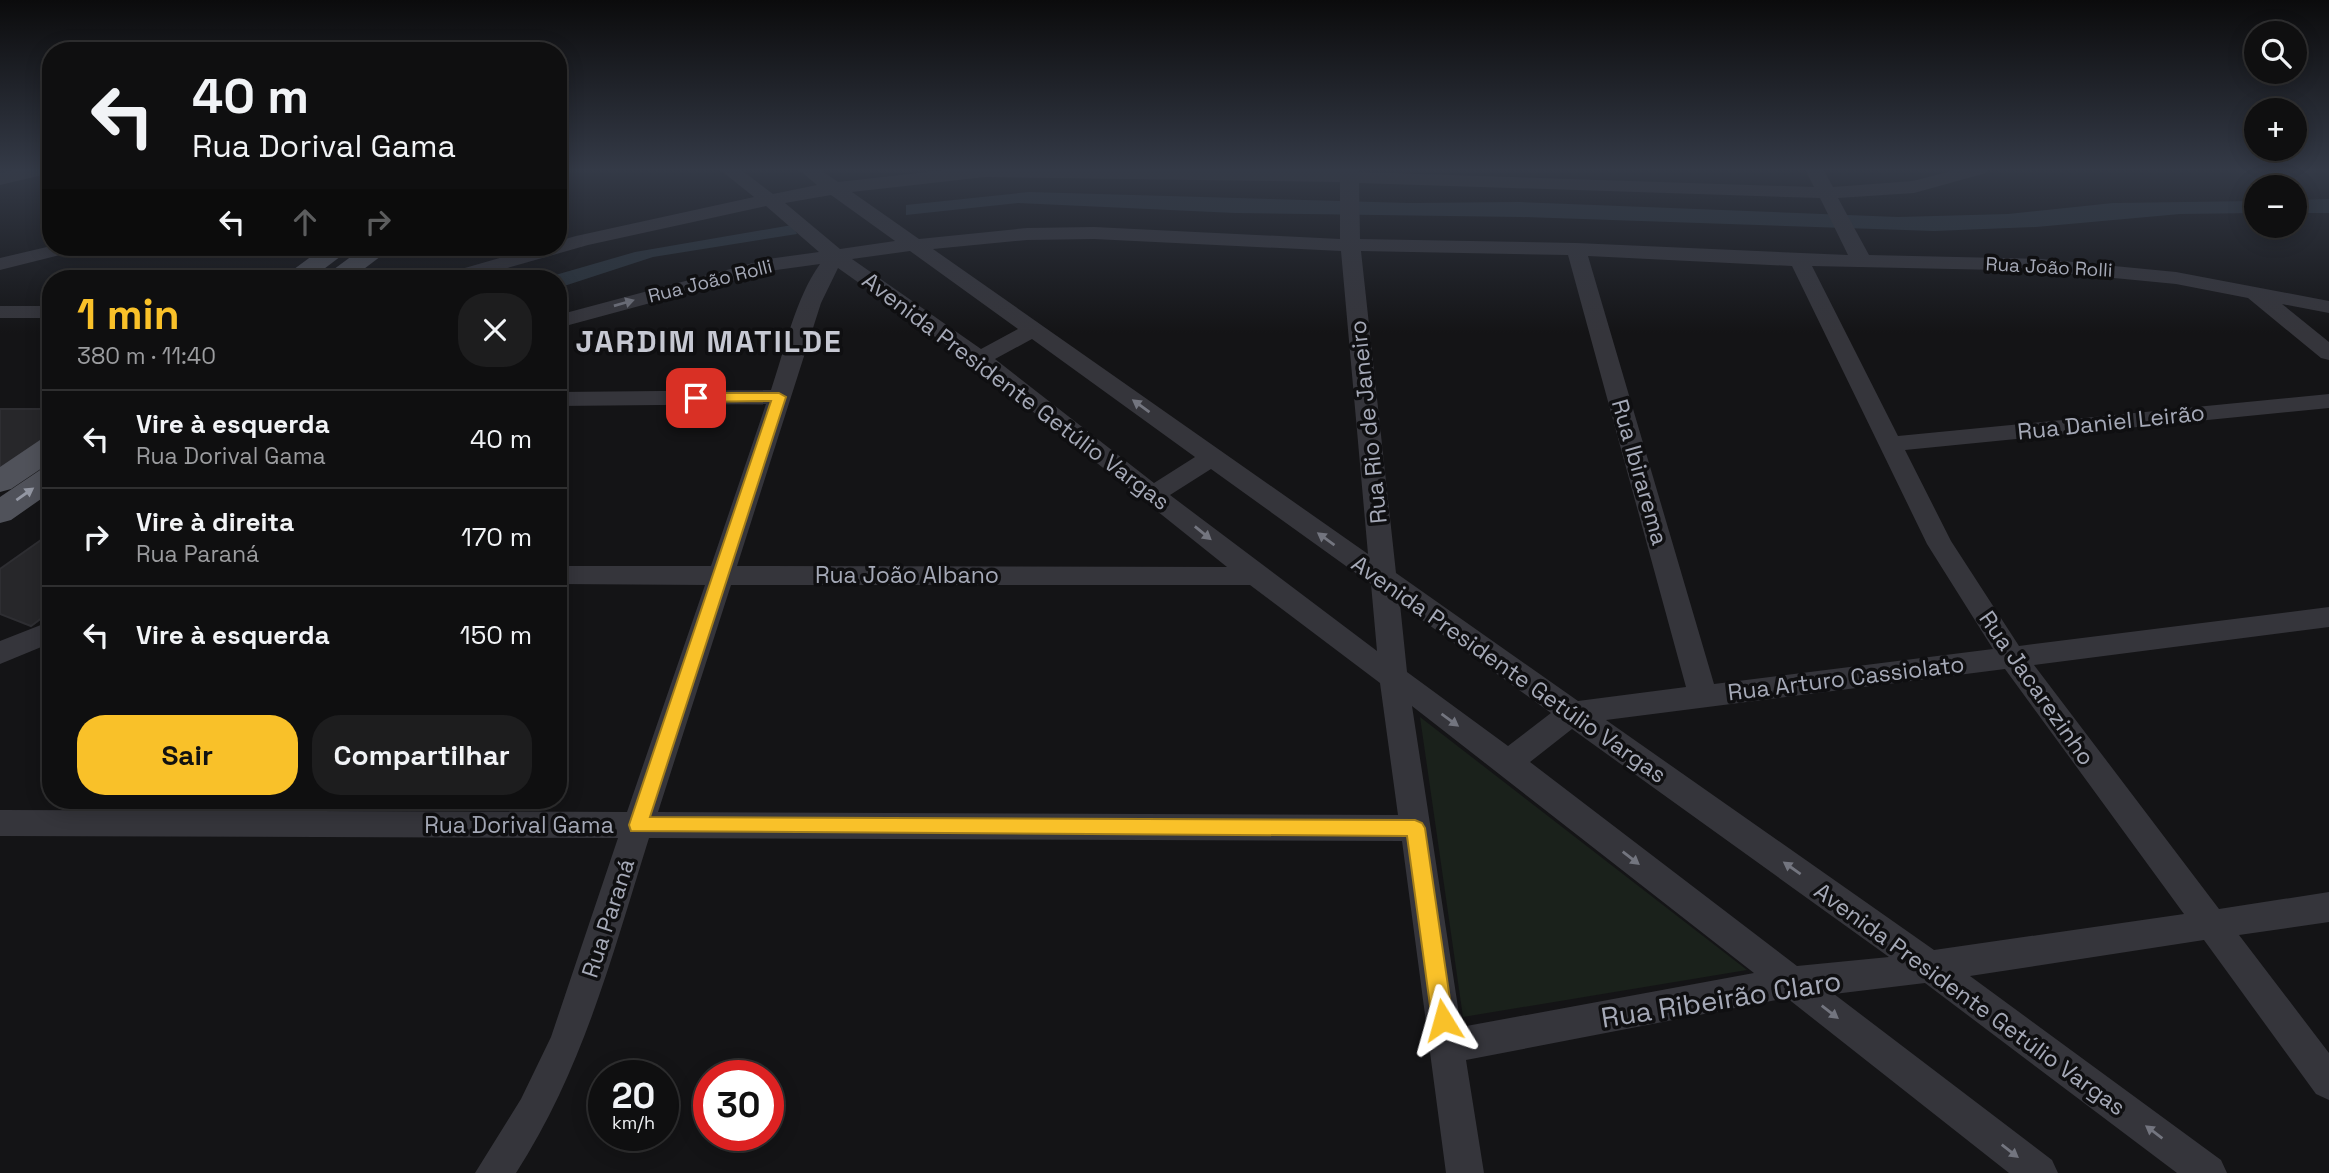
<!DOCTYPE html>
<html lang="pt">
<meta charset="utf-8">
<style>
body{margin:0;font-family:"Space Grotesk",sans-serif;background:#1d1d1e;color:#f1f3f6;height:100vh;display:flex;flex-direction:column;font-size:26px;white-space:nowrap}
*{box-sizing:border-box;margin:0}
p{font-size:23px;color:#9b9c9f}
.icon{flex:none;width:38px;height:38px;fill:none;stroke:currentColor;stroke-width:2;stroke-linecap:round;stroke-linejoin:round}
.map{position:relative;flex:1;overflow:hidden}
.side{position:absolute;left:42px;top:270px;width:525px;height:539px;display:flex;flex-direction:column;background:#0f0f10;border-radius:28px;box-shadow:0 4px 18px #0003,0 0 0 2px #2f2f30}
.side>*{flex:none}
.guide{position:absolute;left:42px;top:42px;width:525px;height:214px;border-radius:28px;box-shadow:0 4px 18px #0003,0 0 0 2px #2f2f30;background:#0f0f10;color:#f1f3f6;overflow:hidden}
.controls{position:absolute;left:2244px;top:21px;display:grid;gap:14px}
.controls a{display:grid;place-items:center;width:63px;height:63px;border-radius:50%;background:#0f0f10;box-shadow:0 4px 18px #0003,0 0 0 2px #2f2f30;font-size:35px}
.speed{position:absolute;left:588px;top:1060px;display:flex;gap:14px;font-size:35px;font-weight:700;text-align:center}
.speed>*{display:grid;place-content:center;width:91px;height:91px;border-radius:50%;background:#0f0f10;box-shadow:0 4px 18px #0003,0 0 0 2px #2f2f30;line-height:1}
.speed small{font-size:18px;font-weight:400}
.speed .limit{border:10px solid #d22;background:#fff;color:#111}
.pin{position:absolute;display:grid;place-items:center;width:60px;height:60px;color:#fff;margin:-30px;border-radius:14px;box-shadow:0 4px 10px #0006}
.me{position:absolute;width:77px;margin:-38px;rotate:352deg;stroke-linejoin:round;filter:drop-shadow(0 0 5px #0008)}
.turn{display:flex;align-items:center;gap:24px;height:147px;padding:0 35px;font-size:32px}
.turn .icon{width:91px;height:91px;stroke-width:2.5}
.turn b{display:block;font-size:49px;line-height:60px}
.lanes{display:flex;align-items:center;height:66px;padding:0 35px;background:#0003;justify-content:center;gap:35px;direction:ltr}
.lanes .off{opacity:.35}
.round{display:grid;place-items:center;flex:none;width:74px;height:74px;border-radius:28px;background:#1d1d1e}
.head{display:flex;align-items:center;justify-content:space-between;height:119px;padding:0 35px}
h1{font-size:42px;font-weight:700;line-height:52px;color:#f9c129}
.cta{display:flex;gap:14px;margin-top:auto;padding:14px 35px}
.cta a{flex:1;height:80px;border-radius:28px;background:#f9c129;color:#111;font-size:28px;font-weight:700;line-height:80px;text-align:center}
.cta a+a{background:#1d1d1e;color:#f1f3f6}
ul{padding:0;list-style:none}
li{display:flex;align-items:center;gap:21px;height:98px;padding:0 35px;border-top:2px solid #2f2f30}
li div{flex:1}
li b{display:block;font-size:26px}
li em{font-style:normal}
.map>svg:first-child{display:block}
</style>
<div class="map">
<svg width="2329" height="1173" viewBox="0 0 2329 1173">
<rect width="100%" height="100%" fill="#141416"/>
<path fill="#1a211b" d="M1420,717L1747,970L1463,1017Z"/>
<path fill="#29323a" d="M1029,192L1409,203L1519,202L1898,217L2008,214L2113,203L2256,201V213L2180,214L2036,227L1934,231L1521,217L1235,213L1018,203L906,215V205Z
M2329,199V213H2294V200Z
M792,225L797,234L653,257L558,288V278H545L635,252Z"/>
<path fill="#27272a" stroke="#2e2e32" stroke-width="2" d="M0,409H51V436L0,469Z
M51,533V611L31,626L0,614V569Z"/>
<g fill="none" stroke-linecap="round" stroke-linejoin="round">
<path fill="#35353b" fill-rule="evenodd" d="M21,169H51V173L0,185V173Z
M719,169H740L773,194L817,185L798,169H819L838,182L955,169H1359V172L1814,187L1805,169H1823L1833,187L1913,181L1959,169H1989L1986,173L1914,193L1838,198L1869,255L2042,259L2176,272L2329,301V313L2282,304L2329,342V360L2321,358L2248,298L2176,284L2042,271L1812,266L1898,436L2329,394V408L1905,450L1951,541L2019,646L2329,607V627L2034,665L2219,909L2329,892V922L2239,935L2329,1053V1100L2316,1094L2204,940L1970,976L2221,1160L2227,1173H2177L1925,983L1834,994L2052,1160L2058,1173H2009L1787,998L1466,1060L1484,1173H1446L1402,841L649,838C612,956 583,1069 516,1173H475L521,1099L551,1037L618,838L0,836V810L627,812L705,585L558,584V566H711L766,404L558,406V392L771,390C785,349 795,299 820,264L769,271L558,328V315L768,259L819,252L766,206L588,245L472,278H441L444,274L538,247H558V241L576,236L754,197ZM985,177L1340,182V239L1094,227L1027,228L919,239L852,192ZM1359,183L1820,198L1848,255L1576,243L1360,239ZM831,195L895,241L840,249L785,203ZM1094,239L1341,251L1368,554L933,249L1027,240ZM910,251L1018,329L981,349L852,259ZM1361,251L1568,255L1686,687L1578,701L1396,573ZM1588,256L1792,266L1927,544L1993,649L1714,684ZM838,268L972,363L1227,567L737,566L821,303ZM1032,339L1195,457L1154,483L995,359ZM1211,469L1371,584L1377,651L1170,495ZM731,585H1250L1380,683L1398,815L658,812ZM1400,604L1551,713L1508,746L1407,672ZM2005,669L2184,914L1934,950L1606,720ZM1412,706L1754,973L1461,1027ZM1572,729L1889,957L1797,966L1530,762Z
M51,246L79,247L76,251L0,270V258Z
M0,306H51V318H0Z
M51,621V643L0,664V641Z"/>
<path fill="#50525a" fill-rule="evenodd" d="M324,247H353L312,278H282Z
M364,247H393L352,278H322Z
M51,437V462L11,489L0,492V467L40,440Z
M51,467V492L11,520L0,523V497L40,470Z"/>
</g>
<defs><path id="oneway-solid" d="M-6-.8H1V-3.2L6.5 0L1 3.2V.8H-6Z" transform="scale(1.75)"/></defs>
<g fill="#73757f">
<use href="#oneway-solid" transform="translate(624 303) rotate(-16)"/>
<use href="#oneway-solid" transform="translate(1141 406) rotate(-144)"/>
<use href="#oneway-solid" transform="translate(1203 533) rotate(39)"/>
<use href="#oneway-solid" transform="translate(1326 539) rotate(-144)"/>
<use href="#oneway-solid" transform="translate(1450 720) rotate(36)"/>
<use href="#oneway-solid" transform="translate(1631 858) rotate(38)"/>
<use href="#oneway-solid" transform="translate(1792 868) rotate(-145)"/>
<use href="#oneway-solid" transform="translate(1830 1012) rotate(38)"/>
<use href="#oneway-solid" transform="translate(2154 1132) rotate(-143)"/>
<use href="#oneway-solid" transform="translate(2010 1151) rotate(38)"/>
</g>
<use fill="#9498a4" href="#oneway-solid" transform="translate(25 494) rotate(-35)"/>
<linearGradient id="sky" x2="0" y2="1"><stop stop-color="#0b0b0c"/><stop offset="0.51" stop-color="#343a47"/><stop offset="1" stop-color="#343a47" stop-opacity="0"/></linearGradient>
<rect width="2329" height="333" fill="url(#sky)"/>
<path fill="#f9c129" stroke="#a27d1b" stroke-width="2" d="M779,393L786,397L650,817L1415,820L1422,823L1425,828L1453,1020L1450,1027L1443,1030L1435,1027L1432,1020L1407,836L631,831L629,825L771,401L696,402L689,398L696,393Z"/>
<g text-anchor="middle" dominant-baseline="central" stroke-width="7" stroke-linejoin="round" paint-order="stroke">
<g font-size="19" fill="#a5a9b7" stroke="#0f0f11">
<text transform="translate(2049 267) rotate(3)">Rua João Rolli</text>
<text transform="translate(710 281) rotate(-14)">Rua João Rolli</text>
</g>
<g font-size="23" fill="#a5a9b7" stroke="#0f0f11">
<text transform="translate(1016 391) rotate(37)">Avenida Presidente Getúlio Vargas</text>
<text transform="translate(1368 422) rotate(-96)">Rua Rio de Janeiro</text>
<text transform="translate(2111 422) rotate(-6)">Rua Daniel Leirão</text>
<text transform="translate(1640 472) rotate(74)">Rua Ibirarema</text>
<text x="907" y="575">Rua João Albano</text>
<text transform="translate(1509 669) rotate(35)">Avenida Presidente Getúlio Vargas</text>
<text transform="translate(1846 678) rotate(-7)">Rua Arturo Cassiolato</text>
<text transform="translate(2037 688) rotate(55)">Rua Jacarezinho</text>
<text x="519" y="825">Rua Dorival Gama</text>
<text transform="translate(608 918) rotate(-72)">Rua Paraná</text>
<text transform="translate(1970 999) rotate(36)">Avenida Presidente Getúlio Vargas</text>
</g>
<g font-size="28" fill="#a5a9b7" stroke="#0f0f11">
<text transform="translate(1721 999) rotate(-9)">Rua Ribeirão Claro</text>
</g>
<g font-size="30" font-weight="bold" letter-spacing="2" fill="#c6c8d2" stroke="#0f0f11">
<text x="709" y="341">JARDIM MATILDE</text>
</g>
</g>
</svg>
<div class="controls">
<a><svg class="icon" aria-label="search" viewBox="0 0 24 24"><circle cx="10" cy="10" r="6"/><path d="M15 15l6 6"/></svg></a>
<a>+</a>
<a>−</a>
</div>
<div class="speed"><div>20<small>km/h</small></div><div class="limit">30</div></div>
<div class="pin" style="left:696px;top:398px;background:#d93025"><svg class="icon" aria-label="arrive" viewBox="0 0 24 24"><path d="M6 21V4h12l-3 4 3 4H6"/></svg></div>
<svg class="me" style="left:1443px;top:1020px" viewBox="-20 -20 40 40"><path d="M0-17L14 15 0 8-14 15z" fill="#f9c129" stroke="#fff" stroke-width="4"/></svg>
<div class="guide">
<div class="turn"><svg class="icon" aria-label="left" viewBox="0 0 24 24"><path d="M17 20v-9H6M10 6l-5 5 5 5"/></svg><div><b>40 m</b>Rua Dorival Gama</div></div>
<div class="lanes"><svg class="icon" aria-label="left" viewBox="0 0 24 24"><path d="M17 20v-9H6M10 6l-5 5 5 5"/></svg><svg class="icon off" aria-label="ahead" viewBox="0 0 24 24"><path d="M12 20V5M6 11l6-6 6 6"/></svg><svg class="icon off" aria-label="right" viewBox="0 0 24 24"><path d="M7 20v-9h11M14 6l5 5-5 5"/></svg></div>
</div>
<section class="side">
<div class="head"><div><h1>1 min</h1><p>380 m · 11:40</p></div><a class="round"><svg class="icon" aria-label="close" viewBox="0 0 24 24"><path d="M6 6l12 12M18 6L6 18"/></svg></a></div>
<ul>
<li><svg class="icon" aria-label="left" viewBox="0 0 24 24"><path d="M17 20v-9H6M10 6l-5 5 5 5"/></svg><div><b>Vire à esquerda</b><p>Rua Dorival Gama</p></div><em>40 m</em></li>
<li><svg class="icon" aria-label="right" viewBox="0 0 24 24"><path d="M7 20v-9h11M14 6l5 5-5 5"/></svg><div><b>Vire à direita</b><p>Rua Paraná</p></div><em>170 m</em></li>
<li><svg class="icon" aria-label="left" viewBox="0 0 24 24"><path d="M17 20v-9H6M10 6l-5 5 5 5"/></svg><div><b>Vire à esquerda</b></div><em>150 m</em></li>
</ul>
<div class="cta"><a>Sair</a><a>Compartilhar</a></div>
</section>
</div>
